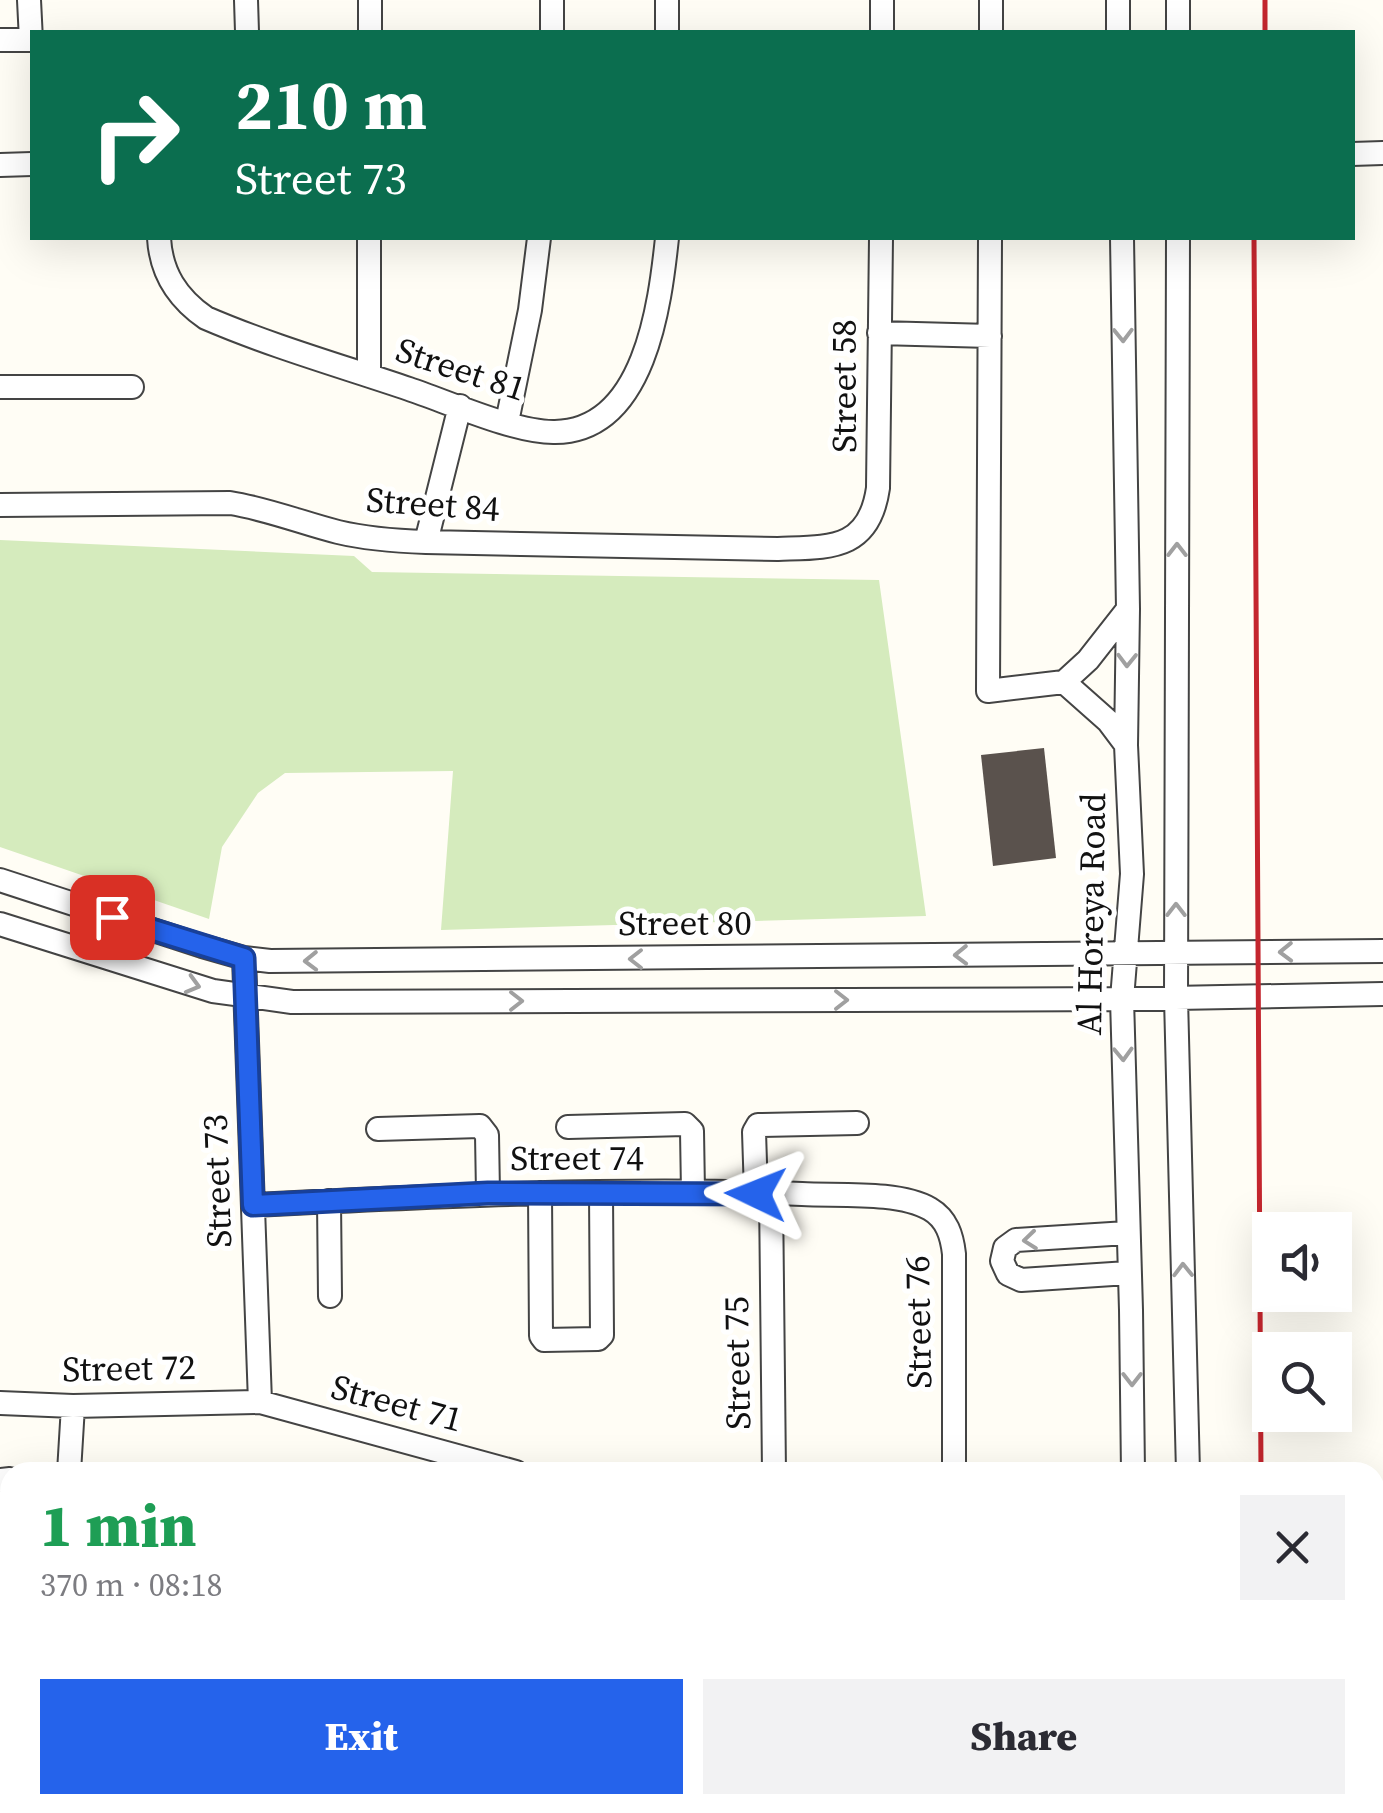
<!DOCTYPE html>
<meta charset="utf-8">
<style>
body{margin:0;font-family:"Source Serif 4",serif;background:#f2f2f3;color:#2b2b33;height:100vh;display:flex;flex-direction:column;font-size:38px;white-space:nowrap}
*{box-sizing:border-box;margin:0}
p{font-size:32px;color:#7c7c81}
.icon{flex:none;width:55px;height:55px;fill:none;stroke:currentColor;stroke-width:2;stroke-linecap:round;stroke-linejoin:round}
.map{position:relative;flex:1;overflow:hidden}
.drawer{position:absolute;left:0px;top:1462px;width:1385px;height:352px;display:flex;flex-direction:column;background:#fff;border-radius:30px 30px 0 0;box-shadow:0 10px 40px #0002}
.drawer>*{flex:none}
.banner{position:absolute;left:30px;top:30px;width:1325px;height:210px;border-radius:0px;box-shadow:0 10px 40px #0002;background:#0b6e4f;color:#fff;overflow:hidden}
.buttons{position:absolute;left:1252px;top:1212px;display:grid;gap:20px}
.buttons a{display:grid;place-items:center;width:100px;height:100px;border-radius:0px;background:#fff;box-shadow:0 10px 40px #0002;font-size:50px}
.pin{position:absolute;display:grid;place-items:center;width:85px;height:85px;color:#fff;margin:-42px;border-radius:20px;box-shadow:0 5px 15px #0006}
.me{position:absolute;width:110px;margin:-55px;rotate:272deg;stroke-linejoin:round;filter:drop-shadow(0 0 8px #0008)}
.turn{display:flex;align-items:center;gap:35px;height:210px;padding:0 40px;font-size:45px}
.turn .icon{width:130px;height:130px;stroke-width:2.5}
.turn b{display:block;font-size:70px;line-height:85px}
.round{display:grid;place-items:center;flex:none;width:105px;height:105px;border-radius:0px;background:#f2f2f3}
.headline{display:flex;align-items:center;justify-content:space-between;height:170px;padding:0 40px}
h1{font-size:60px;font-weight:800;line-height:75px;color:#1e9e55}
.cta{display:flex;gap:20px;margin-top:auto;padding:20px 40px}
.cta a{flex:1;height:115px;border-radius:0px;background:#2563eb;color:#fff;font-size:40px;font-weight:800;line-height:115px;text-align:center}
.cta a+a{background:#f2f2f3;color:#2b2b33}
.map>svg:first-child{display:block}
</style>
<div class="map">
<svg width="1383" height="1813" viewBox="0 0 1383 1813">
<rect width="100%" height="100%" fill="#fffdf5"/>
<path fill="#d5ebbd" d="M0,540L354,556L372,572L879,580L926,916L441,930L453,771L285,773L258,793L222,847L209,919L0,847Z"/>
<path fill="#5a524d" d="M1044,748L1056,858L993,866L981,755Z"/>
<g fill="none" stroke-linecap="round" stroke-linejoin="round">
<g stroke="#444" stroke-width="26">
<path id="minor" d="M29,0L31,40
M246,0L247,32
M1118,0V32
M370,32V0
M552,32V0
M667,32V0
M882,32V0
M991,32V0
M1178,32V0
M0,40H32
M1352,154L1383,153
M0,165L32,164
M159,238C161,273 177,298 206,318C271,346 341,366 409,389C448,402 516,433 555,432C645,431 660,304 667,238
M990,238L988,691L1064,682L1088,660L1128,609
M1122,238L1128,609L1126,745L1132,874L1122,999L1131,1310L1133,1472
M1178,238L1176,998L1188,1472
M879,333L990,336
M369,375V238
M0,387H132
M507,422L530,310L539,238
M0,505L230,503C268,509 302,523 338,532C367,539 396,541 426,542L778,549C829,547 869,551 878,488L881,238
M426,542L460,406
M1064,682L1108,721L1126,745
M0,880L202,946L244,958L270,961L1383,951
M0,924L213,991L292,1002L1122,999L1383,994
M244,958L260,1402
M568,1127L685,1124L692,1131L693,1192
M378,1129L480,1126L487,1135L488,1193
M540,1193L541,1336L544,1340L598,1339L602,1335L601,1193
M756,1193L754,1132L758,1125L857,1123
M771,1193L774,1472
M329,1201L330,1296
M253,1205C436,1196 619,1187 802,1194C838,1196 899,1191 930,1209C947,1219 952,1236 954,1254V1472
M1127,1233L1016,1240L1005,1248L1002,1261L1008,1274L1021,1280L1128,1273
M0,1403L73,1406L260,1402L516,1472
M69,1472L73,1406
M0,1480L10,1479
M0,1655L10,1635
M0,1712L10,1730
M415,1805L460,1813
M950,1805L952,1813
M22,1813L26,1805
M220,1813L221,1805
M591,1813L592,1805
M768,1813L769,1805
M1129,1813V1805
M1186,1813L1187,1805"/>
</g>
<use href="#minor" stroke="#fff" stroke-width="22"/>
<path stroke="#c4262e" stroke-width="5" d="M1265,0V32
M1254,238L1261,1472
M1255,1813L1256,1805"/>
</g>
<defs><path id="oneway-chevron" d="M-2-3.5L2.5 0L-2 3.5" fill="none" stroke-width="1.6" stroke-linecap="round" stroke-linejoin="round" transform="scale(2.5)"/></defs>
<g stroke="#a0a0a0">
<use href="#oneway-chevron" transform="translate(1123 335) rotate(89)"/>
<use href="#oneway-chevron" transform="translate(1177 550) rotate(-90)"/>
<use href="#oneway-chevron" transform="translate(1127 660) rotate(91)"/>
<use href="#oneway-chevron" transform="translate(1176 910) rotate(-90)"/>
<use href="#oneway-chevron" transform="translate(1286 952) rotate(179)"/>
<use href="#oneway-chevron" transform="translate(961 955) rotate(179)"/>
<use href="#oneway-chevron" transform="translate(636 959) rotate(180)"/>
<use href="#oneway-chevron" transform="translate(311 961) rotate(179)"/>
<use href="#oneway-chevron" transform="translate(193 985) rotate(16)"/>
<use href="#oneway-chevron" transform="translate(841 1000)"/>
<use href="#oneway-chevron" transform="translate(516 1001)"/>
<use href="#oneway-chevron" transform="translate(1123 1054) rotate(88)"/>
<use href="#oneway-chevron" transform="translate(1030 1240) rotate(174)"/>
<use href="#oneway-chevron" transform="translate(1183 1270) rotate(-91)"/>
<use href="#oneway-chevron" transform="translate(1132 1379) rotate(90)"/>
</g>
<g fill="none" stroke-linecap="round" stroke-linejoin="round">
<g stroke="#184099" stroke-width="25">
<path id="route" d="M112,917L244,958L253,1205L488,1193L756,1194"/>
</g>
<use href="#route" stroke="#2563eb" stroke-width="18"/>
</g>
<g text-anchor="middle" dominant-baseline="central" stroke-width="10" stroke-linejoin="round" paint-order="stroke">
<g font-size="35" fill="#111" stroke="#fff">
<text transform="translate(461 369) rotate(18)">Street 81</text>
<text transform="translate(844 386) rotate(-90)">Street 58</text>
<text transform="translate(433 504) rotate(4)">Street 84</text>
<text transform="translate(1091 914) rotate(-89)">Al Horeya Road</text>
<text x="685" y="923">Street 80</text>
<text x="577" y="1158">Street 74</text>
<text transform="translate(217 1181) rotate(-92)">Street 73</text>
<text transform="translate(918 1322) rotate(-91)">Street 76</text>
<text transform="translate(737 1363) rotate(-91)">Street 75</text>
<text transform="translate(129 1368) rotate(-1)">Street 72</text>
<text transform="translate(397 1403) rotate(15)">Street 71</text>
</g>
</g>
</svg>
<div class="buttons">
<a><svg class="icon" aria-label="sound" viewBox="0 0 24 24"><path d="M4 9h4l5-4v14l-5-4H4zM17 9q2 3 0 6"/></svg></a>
<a><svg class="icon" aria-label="search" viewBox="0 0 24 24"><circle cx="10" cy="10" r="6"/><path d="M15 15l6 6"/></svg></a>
</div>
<div class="pin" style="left:112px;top:917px;background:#d93025"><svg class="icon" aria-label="arrive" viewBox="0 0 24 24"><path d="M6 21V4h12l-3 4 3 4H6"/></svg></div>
<svg class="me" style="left:756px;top:1194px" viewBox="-20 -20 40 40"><path d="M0-17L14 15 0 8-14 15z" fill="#2563eb" stroke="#fff" stroke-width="4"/></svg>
<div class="banner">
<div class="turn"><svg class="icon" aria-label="right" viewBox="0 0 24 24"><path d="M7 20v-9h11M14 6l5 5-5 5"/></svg><div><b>210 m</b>Street 73</div></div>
</div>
<section class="drawer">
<div class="headline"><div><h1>1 min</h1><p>370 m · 08:18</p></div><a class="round"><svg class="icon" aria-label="close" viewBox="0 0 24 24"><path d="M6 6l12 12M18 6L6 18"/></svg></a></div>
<div class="cta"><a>Exit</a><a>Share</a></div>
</section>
</div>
